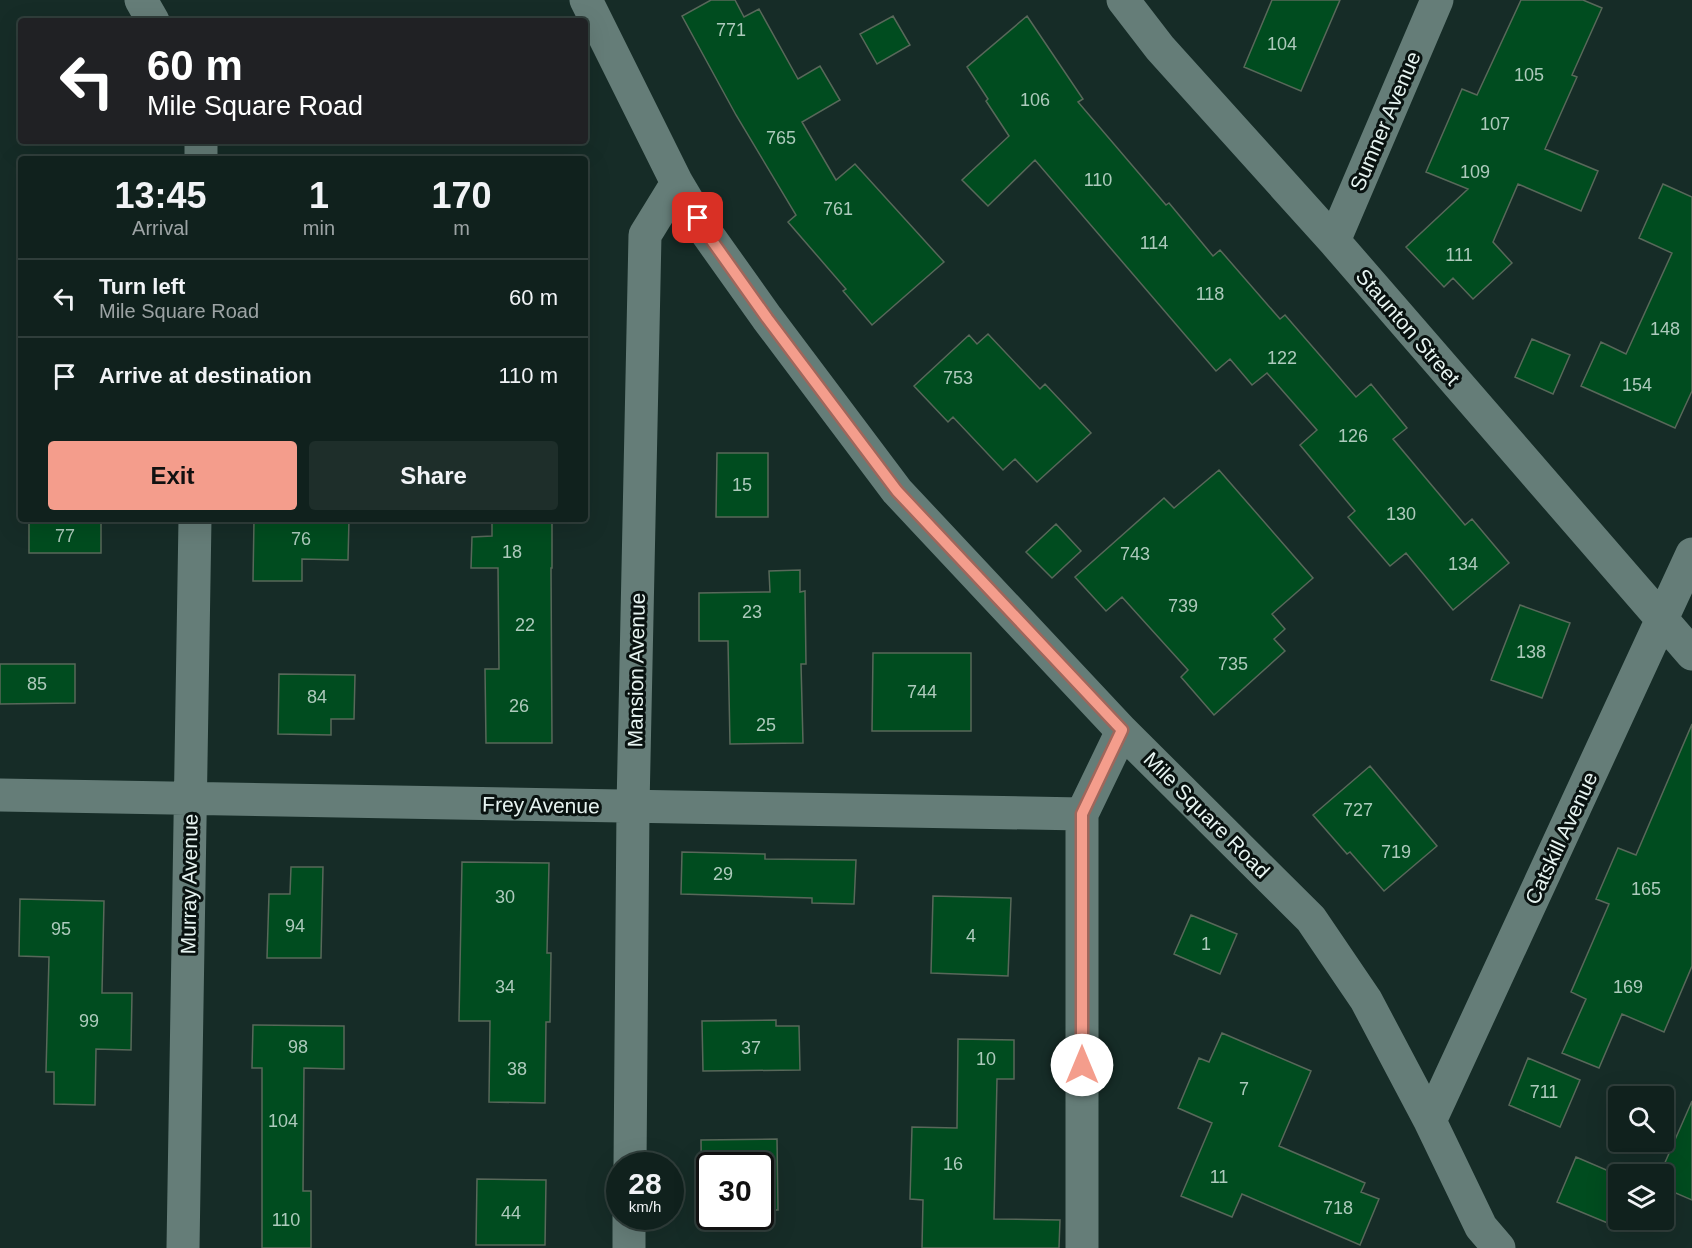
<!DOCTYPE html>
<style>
body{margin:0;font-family:Arial,sans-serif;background:#1e2e2a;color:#f1f3f6;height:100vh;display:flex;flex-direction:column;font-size:22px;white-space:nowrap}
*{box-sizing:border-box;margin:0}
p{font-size:20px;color:#9ca3a4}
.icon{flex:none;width:33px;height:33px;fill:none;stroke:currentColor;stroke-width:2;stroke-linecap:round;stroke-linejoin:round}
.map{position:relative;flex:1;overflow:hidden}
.side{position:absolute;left:18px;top:156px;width:570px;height:366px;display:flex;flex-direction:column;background:#10211d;border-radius:6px;box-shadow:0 6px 24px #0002,0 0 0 2px #303e3b}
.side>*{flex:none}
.hud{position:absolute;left:18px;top:18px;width:570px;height:126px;border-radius:6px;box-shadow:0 6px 24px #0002,0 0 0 2px #303e3b;background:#202124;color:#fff;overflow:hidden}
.buttons{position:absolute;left:1608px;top:1086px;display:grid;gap:12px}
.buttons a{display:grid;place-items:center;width:66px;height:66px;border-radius:6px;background:#10211d;box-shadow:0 6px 24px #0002,0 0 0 2px #303e3b;font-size:30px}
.speed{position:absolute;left:606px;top:1152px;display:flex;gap:12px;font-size:30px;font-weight:700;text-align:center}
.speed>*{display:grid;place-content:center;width:78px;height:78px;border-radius:50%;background:#10211d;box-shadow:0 6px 24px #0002,0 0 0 2px #303e3b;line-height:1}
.speed small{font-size:15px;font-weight:400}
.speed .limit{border:3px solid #111;border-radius:9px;background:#fff;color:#111}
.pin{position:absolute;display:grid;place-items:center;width:51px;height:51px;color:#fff;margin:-26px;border-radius:12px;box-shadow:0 3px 9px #0006}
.me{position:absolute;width:66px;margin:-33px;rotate:0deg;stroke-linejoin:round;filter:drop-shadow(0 0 4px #0008)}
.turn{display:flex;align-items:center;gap:21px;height:126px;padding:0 30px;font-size:27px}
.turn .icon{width:78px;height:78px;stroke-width:2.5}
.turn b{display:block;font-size:42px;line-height:51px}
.eta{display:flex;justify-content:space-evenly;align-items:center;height:102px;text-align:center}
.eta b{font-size:36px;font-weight:800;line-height:42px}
.cta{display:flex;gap:12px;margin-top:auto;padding:12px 30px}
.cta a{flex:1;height:69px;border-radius:6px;background:#f49d8c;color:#111;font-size:24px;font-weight:800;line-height:69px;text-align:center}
.cta a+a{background:#1e2e2a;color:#f1f3f6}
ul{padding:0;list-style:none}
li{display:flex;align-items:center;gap:18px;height:78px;padding:0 30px;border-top:2px solid #303e3b}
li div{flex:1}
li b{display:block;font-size:22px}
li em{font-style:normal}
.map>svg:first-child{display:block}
</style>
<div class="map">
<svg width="1692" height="1248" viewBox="0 0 1692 1248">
<rect width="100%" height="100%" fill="#162c27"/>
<path fill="#004c1f" stroke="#58685a" stroke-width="1.5" d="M711,0H735L744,17L759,9L798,79L820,66L840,100L802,122L836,180L855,164L944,262L872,325L843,291L846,289L788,222L796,215L736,115L682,16Z
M1272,0H1340L1301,91L1244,67Z
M1521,0H1583L1602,8L1572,75L1577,77L1545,149L1598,171L1581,211L1518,184L1493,242L1512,263L1473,299L1453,278L1444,287L1406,247L1468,189L1426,172L1462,89L1477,95Z
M893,16L910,45L877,64L860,34Z
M1027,16L1083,99L1078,102L1166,205L1169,203L1213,256L1220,250L1280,319L1285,315L1356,397L1371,384L1407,428L1393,439L1465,525L1472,519L1509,563L1453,610L1406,553L1390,566L1348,517L1355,511L1300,445L1317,430L1267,373L1252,385L1230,359L1216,371L1035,160L988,206L962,180L1009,136L986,101L988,99L967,67Z
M1663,184L1692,197V391L1675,428L1581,386L1601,342L1626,354L1672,253L1639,238Z
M988,334L1040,389L1045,384L1091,433L1037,482L1015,459L1003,470L953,417L948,422L914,386L969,335L977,344Z
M1532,339L1570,355L1553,394L1515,377Z
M717,453H768V517H716Z
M1219,470L1313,578L1272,614L1285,629L1274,639L1285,651L1214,715L1181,677L1188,670L1122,597L1106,611L1075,577L1164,498L1174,508Z
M29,519H101V553H29Z
M254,519H349L348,560L302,559V581H253Z
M492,519H552V568H551L552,743H486L485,669H499L498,568H471L472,537L492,536Z
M1056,524L1081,551L1052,578L1026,552Z
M800,570V592L805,591L806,664H801L803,743L730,744L728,641H699V593L770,592L769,571Z
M1520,605L1570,623L1542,698L1491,680Z
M873,653H971V731H872Z
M0,664H75V703L0,704Z
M279,674L355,675L354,719H331V735L278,734Z
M1692,724V966L1664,1032L1622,1014L1599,1068L1562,1053L1586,999L1571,992L1609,904L1596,899L1618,848L1636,855Z
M1370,766L1437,846L1384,891L1350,852L1347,854L1313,815Z
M682,852L765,854V859L856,860L854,904L812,903V898L681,894Z
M462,862L549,863L547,953H551L550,1022H546L545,1103L489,1102L490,1021H459Z
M291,867H323L321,958H267L269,894H290Z
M933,896L1011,898L1008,976L931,973Z
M20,899L104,901L102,993H132L131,1050L96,1049L95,1105L54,1104V1072H46L49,957L19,956Z
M1191,915L1237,934L1220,974L1174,954Z
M776,1020V1026H799L800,1070L703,1071L702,1021Z
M253,1025L344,1026V1069L304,1068L303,1191H311V1248H262V1068H252Z
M1222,1033L1311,1071L1279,1146L1365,1183L1361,1192L1379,1199L1360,1245L1242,1194L1232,1217L1181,1196L1212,1123L1178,1108L1199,1058L1209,1062Z
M958,1039L1014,1040V1079H997L994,1219L1060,1220L1059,1248H922L923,1200L910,1199L912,1127L957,1128Z
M1528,1058L1580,1080L1560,1127L1509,1105Z
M1692,1101V1200L1664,1188V1174H1660Z
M777,1139L778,1210H760V1166H710V1210H702L701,1140Z
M1576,1157L1618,1175V1204L1610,1224L1557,1202Z
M477,1179L546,1180L545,1245H476Z"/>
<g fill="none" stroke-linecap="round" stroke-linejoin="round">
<path stroke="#657d78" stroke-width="33" d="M141,0L153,21
M586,0L677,183L708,235L767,318L897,491L1122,731L1311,919L1366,1000L1430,1121L1481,1227L1499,1248
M1123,0L1160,48L1334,241L1692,654
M201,159V141
M1334,241L1437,0
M0,795L1082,814
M1430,1121L1692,554
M630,1166L633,807L645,235L677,183
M183,1248L195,519
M629,1248V1216
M1082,1248V814L1122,731"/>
</g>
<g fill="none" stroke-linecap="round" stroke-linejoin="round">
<g stroke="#9f665b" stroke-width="15">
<path id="route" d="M698,218L708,235L767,318L897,491L1122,730L1082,814V1065"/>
</g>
<use href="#route" stroke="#f49d8c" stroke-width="10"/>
</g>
<g text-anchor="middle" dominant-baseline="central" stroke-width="6" stroke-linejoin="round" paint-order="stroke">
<g font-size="18" fill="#adcabc">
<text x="731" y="30">771</text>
<text x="1282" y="44">104</text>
<text x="1529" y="75">105</text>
<text x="1035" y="100">106</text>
<text x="1495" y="124">107</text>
<text x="781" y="138">765</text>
<text x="1475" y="172">109</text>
<text x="1098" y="180">110</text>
<text x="838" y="209">761</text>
<text x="1154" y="243">114</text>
<text x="1459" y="255">111</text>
<text x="1210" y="294">118</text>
<text x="1665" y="329">148</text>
<text x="1282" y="358">122</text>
<text x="958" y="378">753</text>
<text x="1637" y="385">154</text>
<text x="1353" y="436">126</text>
<text x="742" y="485">15</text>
<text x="1401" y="514">130</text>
<text x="65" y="536">77</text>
<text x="301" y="539">76</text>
<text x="512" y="552">18</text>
<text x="1135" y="554">743</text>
<text x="1463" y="564">134</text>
<text x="1183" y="606">739</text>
<text x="752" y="612">23</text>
<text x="525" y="625">22</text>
<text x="1531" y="652">138</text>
<text x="1233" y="664">735</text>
<text x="37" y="684">85</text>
<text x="922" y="692">744</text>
<text x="317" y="697">84</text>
<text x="519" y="706">26</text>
<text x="766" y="725">25</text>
<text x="1358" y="810">727</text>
<text x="1396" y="852">719</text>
<text x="723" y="874">29</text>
<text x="1646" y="889">165</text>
<text x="505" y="897">30</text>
<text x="295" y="926">94</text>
<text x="61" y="929">95</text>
<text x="971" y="936">4</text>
<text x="1206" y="944">1</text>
<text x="505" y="987">34</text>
<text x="1628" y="987">169</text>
<text x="89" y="1021">99</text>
<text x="298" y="1047">98</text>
<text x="751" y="1048">37</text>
<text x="986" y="1059">10</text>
<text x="517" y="1069">38</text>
<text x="1244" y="1089">7</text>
<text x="1544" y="1092">711</text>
<text x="283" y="1121">104</text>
<text x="953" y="1164">16</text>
<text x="1219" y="1177">11</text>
<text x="1338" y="1208">718</text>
<text x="511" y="1213">44</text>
<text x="286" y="1220">110</text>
</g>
<g font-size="21" fill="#e7f4f1" stroke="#091210">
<text transform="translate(1385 121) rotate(-67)">Sumner Avenue</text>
<text transform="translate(1408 327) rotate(49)">Staunton Street</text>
<text transform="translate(636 670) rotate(-89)">Mansion Avenue</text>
<text transform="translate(541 805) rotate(1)">Frey Avenue</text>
<text transform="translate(1207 815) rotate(45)">Mile Square Road</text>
<text transform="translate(1561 838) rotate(-65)">Catskill Avenue</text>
<text transform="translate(189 884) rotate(-89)">Murray Avenue</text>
</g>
</g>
</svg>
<div class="buttons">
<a><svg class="icon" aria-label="search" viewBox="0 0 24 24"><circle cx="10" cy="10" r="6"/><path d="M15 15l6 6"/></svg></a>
<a><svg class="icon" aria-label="layers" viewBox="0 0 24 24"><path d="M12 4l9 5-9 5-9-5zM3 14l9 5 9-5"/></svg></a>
</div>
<div class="speed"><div>28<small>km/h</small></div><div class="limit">30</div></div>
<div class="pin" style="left:698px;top:218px;background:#d93025"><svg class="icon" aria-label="arrive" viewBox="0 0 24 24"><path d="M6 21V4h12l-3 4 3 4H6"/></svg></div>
<svg class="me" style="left:1082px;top:1065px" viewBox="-20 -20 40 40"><circle r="19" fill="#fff"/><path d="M0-13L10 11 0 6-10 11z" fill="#f49d8c"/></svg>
<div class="hud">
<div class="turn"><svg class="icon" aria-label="left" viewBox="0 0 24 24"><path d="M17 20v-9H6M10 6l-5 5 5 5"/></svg><div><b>60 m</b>Mile Square Road</div></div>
</div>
<section class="side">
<div class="eta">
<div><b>13:45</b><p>Arrival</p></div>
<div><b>1</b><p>min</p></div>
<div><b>170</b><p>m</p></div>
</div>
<ul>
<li><svg class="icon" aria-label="left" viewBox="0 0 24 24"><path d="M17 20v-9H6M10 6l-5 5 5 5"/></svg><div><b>Turn left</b><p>Mile Square Road</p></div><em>60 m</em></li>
<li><svg class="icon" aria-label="arrive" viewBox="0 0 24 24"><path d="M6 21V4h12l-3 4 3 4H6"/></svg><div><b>Arrive at destination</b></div><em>110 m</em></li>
</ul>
<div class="cta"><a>Exit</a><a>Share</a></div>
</section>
</div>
